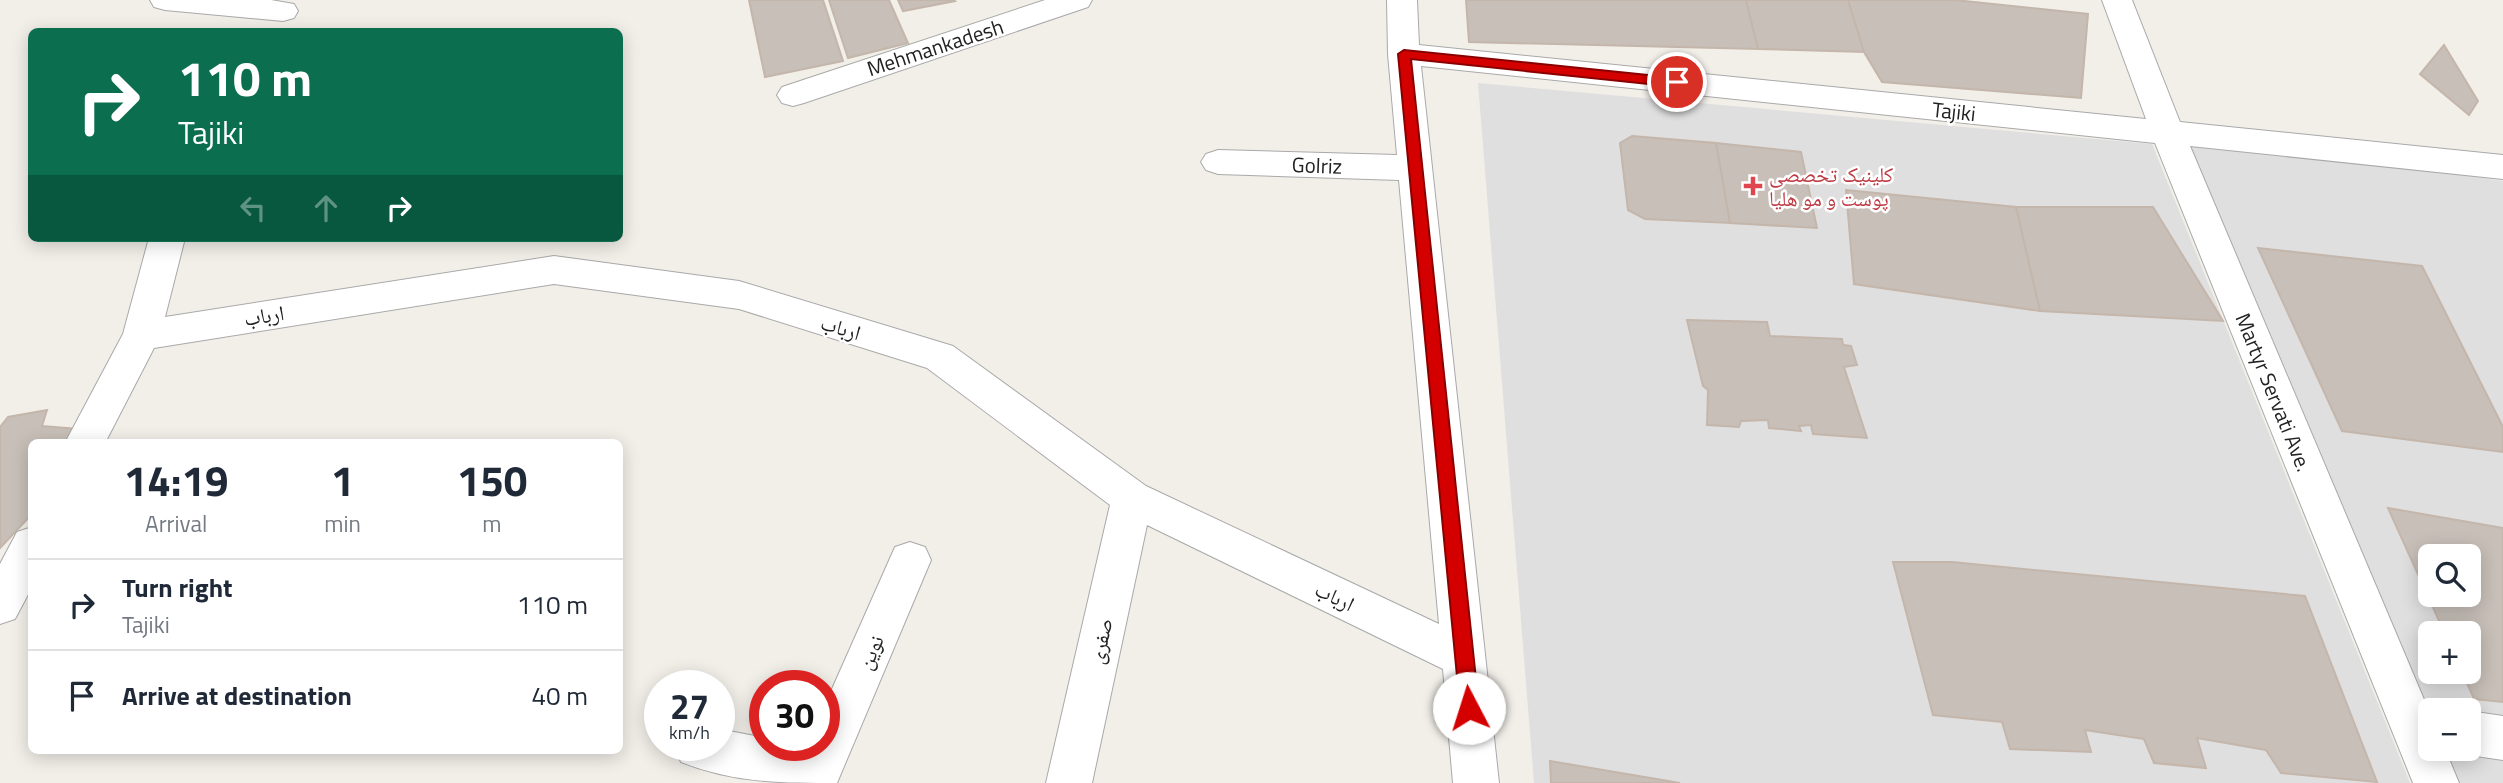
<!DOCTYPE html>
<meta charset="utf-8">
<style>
body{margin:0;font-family:"Titillium Web","Noto Naskh Arabic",sans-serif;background:#f2f2f3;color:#1f2937;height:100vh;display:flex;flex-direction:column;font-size:26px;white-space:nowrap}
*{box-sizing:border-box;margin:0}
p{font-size:23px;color:#747a83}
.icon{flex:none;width:38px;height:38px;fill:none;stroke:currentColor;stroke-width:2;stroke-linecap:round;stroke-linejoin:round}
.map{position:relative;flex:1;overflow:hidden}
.details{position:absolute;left:28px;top:439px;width:595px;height:315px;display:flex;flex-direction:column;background:#fff;border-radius:10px;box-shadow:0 4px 18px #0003}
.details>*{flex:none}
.banner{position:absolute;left:28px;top:28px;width:595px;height:214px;border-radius:10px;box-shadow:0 4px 18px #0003;background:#0b6e4f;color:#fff;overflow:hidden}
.fabs{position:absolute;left:2418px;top:544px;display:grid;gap:14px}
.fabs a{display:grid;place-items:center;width:63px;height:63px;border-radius:10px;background:#fff;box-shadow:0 4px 18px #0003;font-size:35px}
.speed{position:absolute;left:644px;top:670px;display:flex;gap:14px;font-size:35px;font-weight:700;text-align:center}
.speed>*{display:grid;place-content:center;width:91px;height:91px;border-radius:50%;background:#fff;box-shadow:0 4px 18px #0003;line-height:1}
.speed small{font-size:18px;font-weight:400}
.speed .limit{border:10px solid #d22;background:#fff;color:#111}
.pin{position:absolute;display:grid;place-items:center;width:60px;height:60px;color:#fff;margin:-30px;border:4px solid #fff;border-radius:50%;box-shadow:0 2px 7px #0007}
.me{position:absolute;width:77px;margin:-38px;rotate:355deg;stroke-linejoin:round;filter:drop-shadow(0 0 5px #0008)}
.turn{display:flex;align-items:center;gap:24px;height:147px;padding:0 35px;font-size:32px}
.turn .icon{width:91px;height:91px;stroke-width:2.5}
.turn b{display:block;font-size:49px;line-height:60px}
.lanes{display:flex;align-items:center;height:66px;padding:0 35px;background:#0003;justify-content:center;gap:35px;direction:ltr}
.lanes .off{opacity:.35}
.eta{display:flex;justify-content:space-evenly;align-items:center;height:119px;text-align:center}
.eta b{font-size:42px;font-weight:700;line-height:49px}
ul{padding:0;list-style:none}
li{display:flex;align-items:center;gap:21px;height:91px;padding:0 35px;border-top:2px solid #e0e1e3}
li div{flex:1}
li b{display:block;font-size:26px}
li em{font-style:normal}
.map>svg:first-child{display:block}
</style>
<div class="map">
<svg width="2503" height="783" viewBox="0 0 2503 783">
<rect width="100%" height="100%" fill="#f2efe9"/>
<path fill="#e0dfdf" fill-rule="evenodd" d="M1478,83L2152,144L2410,783H1534Z
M2168,133L2503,181V783H2441ZM2431,556H2469V595H2431ZM2431,634H2469V672H2431ZM2431,710H2469V749H2431Z"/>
<path fill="#c7bfb8" stroke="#c4b6ab" stroke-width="2" fill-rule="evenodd" d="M749,0H823L843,61L765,77Z
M829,0H889L908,43L848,58Z
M898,0H954L955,1L903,11Z
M1466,0H1746L1758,49L1469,42Z
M1746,0H1848L1864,52L1758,49Z
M1848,0H1955L2088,14L2081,98L1882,82L1864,52Z
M2444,45L2478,101L2469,115L2420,74Z
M1632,136L1716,143L1730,223L1645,219L1628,210L1620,143Z
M1716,143L1801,152L1817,228L1730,223Z
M1846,190L2016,207L2040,311L1854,284Z
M2016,207H2153L2223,321L2040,311Z
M2258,248L2422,266L2503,427V452L2342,431Z
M1687,320L1767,322L1770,336L1842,339L1843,345L1851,346L1857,365L1844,367L1867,438L1813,434L1811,425L1799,426L1801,431L1769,428L1768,420L1741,421L1739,427L1707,425L1708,390L1703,386Z
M47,410L42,426L80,429L70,443H32V514L0,548V427L8,417Z
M2388,508L2503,528V702L2474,699L2462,672H2469V634H2445ZM2431,556H2469V595H2431Z
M1893,562H1952L2305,596L2377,782L2281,773L2266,750L2197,738L2206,768L2154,763L2144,739L2085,730L2091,752L2010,749L2002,722L1933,715Z
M1550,761L1680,783H1551Z"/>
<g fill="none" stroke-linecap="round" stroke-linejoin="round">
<g stroke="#a9a9a9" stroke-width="2">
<path id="street" d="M150,0H271L294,4L298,11L294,18L283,21L165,10L154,7Z
M1045,0H1092L1088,7L804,103L793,106L782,103L777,95L782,87Z
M1387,0H1417L1419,45L2146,119L2102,0H2132L2180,122L2503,155V179L2190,146L2431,716V749H2445L2459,783H2413L2155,143L1421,66L1499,783H1453L1443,669L1147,525L1092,783H1046L1110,505L927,368L739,309L554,284L154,348L105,443H65L123,334L149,238H185L165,317L554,256L739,281L953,346L1146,486L1439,624L1399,180L1218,174L1206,170L1201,162L1206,154L1218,150L1397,155L1388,54Z
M32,527V587L15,619L0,624V564L17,532Z
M910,542L925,547L931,560L837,783C781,783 734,783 681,762L674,746H719V729L765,738V746H824V707L895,547Z
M2469,711L2503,716V760L2469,755L2455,749H2469Z"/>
</g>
<use href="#street" fill="#fff" fill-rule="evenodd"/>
</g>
<path fill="#d40000" stroke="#8a0000" stroke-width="2" d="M1404,50L1677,78L1684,82L1677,87L1411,59L1479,708L1476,714L1469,717L1463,714L1460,708L1398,54Z"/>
<path fill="#e0444e" stroke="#fff" stroke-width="2.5" d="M1749.5 175.5h7v7h7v7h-7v7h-7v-7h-7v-7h7z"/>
<g text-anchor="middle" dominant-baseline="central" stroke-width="5" stroke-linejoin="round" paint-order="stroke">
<g font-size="21" fill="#222" stroke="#fff">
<text transform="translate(935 47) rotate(-18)">Mehmankadesh</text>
<text transform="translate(1954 111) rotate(6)">Tajiki</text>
<text transform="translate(1317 165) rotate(2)">Golriz</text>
<text transform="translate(264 315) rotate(-9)">ارباب</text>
<text transform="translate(841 327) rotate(17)">ارباب</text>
<text transform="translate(2274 392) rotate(68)">Martyr Servati Ave.</text>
<text transform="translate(1335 596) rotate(26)">ارباب</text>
<text transform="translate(1100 641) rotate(-78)">صفری</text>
<text transform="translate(870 652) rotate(-66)">نوین</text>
</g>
<g font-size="21" fill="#be3a42" stroke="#fff" text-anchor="start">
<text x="1769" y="174">کلینیک تخصصی<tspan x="1769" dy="24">پوست و مو هلیا</tspan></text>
</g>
</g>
</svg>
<div class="fabs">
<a><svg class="icon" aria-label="search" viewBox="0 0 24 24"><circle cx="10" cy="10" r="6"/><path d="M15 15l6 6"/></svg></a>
<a>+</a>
<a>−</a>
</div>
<div class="speed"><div>27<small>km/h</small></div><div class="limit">30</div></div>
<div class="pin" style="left:1677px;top:82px;background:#d93025"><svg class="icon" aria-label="arrive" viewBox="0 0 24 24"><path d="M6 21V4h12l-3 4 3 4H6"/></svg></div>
<svg class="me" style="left:1469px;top:708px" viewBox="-20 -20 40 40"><circle r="19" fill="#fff"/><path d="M0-13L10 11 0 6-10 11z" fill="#d40000"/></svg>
<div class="banner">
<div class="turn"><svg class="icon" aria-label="right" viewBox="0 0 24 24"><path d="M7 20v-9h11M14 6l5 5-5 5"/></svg><div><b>110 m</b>Tajiki</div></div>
<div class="lanes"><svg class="icon off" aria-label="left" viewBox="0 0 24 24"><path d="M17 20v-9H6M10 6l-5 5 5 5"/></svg><svg class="icon off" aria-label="ahead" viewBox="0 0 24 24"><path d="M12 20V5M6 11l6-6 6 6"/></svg><svg class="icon" aria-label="right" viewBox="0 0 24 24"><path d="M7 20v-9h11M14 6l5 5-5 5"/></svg></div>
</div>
<section class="details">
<div class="eta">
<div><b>14:19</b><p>Arrival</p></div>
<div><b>1</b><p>min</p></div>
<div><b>150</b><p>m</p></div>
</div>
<ul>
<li><svg class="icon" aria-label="right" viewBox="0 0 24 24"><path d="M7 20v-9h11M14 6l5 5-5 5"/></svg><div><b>Turn right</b><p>Tajiki</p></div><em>110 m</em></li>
<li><svg class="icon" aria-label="arrive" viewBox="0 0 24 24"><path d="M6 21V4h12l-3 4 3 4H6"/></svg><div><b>Arrive at destination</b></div><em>40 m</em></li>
</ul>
</section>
</div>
